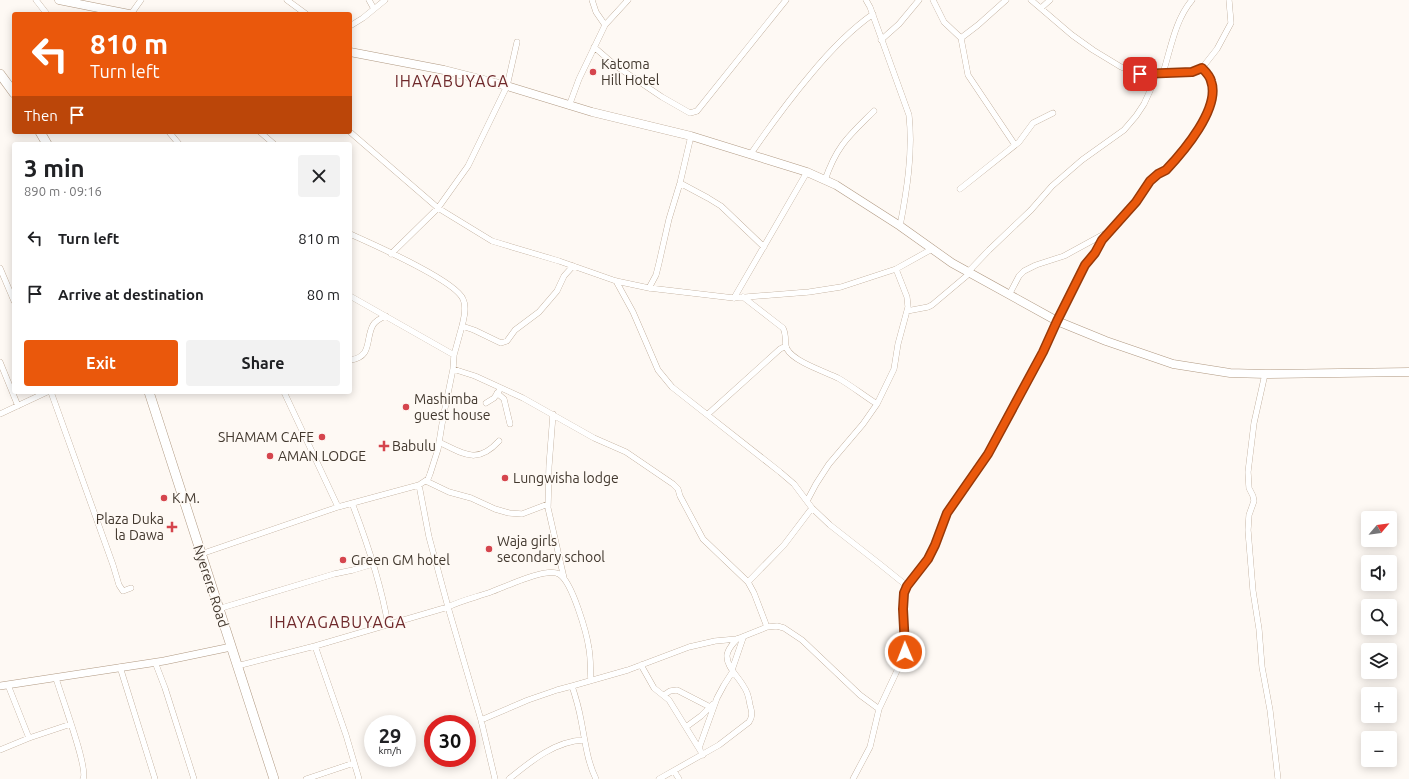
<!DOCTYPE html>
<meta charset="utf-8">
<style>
body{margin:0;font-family:Ubuntu,sans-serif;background:#f2f2f2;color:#202124;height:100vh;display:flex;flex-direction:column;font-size:15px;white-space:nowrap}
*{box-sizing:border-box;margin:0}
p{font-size:13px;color:#757577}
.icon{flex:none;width:22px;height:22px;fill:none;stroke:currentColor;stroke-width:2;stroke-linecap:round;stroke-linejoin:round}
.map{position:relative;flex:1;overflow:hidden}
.sheet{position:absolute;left:12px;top:142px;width:340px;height:252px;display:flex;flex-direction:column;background:#fff;border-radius:4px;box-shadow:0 2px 10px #0003}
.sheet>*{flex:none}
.guide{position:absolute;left:12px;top:12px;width:340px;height:122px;border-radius:4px;box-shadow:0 2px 10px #0003;background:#ea580c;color:#fff;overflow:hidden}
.needle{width:26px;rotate:61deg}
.tools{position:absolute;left:1361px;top:511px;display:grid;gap:8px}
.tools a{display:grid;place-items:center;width:36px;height:36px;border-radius:4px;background:#fff;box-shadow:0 2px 10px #0003;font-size:20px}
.speed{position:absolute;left:364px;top:715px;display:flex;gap:8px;font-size:20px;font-weight:700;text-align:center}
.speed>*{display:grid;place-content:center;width:52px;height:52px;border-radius:50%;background:#fff;box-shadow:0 2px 10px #0003;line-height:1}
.speed small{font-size:10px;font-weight:400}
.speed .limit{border:6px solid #d22;background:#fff;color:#111}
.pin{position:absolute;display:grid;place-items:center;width:34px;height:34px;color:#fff;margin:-17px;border-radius:8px;box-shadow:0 2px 6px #0006}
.me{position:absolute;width:44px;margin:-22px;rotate:359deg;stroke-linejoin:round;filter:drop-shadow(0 0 3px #0008)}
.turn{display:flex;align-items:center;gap:14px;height:84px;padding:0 12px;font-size:18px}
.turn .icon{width:52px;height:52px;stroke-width:2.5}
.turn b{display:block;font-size:28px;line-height:34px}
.then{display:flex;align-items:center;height:38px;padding:0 12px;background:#0003;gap:8px;font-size:15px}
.round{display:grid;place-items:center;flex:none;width:42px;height:42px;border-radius:4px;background:#f2f2f2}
.headline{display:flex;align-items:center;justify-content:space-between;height:68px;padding:0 12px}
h1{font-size:24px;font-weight:600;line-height:30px}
.primary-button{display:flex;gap:8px;margin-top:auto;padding:8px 12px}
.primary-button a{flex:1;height:46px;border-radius:4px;background:#ea580c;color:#fff;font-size:16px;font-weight:600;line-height:46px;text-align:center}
.primary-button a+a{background:#f2f2f2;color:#202124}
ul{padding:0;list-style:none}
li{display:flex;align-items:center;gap:12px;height:56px;padding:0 12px}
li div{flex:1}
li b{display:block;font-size:15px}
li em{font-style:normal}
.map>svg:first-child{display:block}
</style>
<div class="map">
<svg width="1409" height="779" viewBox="0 0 1409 779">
<rect width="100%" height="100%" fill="#fef9f4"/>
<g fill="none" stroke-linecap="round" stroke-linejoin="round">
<g stroke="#b09982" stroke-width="6">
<path id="minor" d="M36,0L47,14
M287,0L306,14
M369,0L374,9
M592,0L596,12L605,25
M866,0L870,7L909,115C913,152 907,190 900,226
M933,0L944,22L961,38L968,75L1015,145
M1031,0L1072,35L1093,50L1121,67L1140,74L1192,72L1202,68L1217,49L1231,23L1229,0
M1041,8L1050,0
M131,14L141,0
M350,26L363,18L385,0
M961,38L978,25L1006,0
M881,40L899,24L919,0
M594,47L616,66L662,97L690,113L697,111L786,0
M1163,73C1171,48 1175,20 1192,0
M569,106L579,79L605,25L628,0
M169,132L179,144
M260,132L274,144
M350,132L438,208L492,241L559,261L616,281L649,288L734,298L809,292L841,287L896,269L932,249
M750,155C770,126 789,100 811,74C830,51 849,31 873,14
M825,180C837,145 849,136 874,111
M680,183L708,198L721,206L764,247
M960,189L1019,142L1033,123L1053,113
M350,234C372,244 455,280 463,299C467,307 464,318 462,326L474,330L501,343L507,341L515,330L539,312L557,291L564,276L573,266
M391,254L438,208L468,166L507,86L517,42
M0,268L14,301
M968,272L989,250L1031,210L1052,186L1082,160L1124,130L1136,116L1144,104L1154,82L1155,73
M616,281L633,312L658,370L672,387L780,472L794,484L812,508L830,525L881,565L907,586
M649,288L656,275L659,263L669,219L680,183L691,136
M1009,295L1019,276L1024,271L1036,265L1064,256L1108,232
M350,296L454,355
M743,297L783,328C787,335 784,343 787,349C794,362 826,372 838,378C852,386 864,396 877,404
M734,298L807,172
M907,311L928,307L932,305L970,273
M350,360C373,357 365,339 373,325C376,320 381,318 386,316
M0,362L18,406
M453,369L475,376L523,398L594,438L626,452L673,484L678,489L680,496L703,539L748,582L754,593L767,627
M1265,374L1254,423L1248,472L1249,488L1253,496L1254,501L1249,515L1248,530L1253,591L1259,629L1262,667L1270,710L1278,779
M51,392L113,565L119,585L123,591L131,588
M284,392L338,507
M497,393L504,399L510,424
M486,403L494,398L499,391
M0,414L47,392
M553,414L549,466L548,508L564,578
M708,414L780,349L786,346
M439,442C464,454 477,465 499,441
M426,481L449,492L471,498L495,509L509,513L522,514L548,504
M807,501L816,484L829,464L863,424L877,404L894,369L898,344L908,307L907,297L896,269
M352,503C367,542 381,583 388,625
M201,554L338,507L419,485L428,479L430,474L438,449L443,418L453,369L454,355L462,326
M748,582L784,545L812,508
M218,609L334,574L353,570L373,564
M315,646L346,735L359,779
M155,662L165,688L194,779
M641,665L654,688L669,700L703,755
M237,666L315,646L448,607L429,537L419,485
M120,667L155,779
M732,670L743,638
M56,678C60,693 89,769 83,779
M8,685L29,738
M572,686C576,698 579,709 581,720C585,740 587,761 596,779
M664,695L670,691L677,690L710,707
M481,720L528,700L557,690L572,686L628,670L689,647L715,641L737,639L767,627L777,626L784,628L802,640L860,695L879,709
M686,727L701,716L713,704
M699,748L717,698L724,685L733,671
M0,750L29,738L71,724
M674,771L679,779
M306,779L354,763
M495,779L481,720L448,607C462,600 477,597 491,592C505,587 546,567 559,574C572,581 587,634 589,649C591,660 590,670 591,680
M509,779C531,761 555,741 584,740
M659,779L719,745L749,722C753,716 752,712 750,705C749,699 748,692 744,687C739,677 726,667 727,655C728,648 733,644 737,639
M853,779L870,747L879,709L903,658L905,647L903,609L904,593L907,586L928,559L935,545L947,513L988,454L1043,352L1057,321L1085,265L1095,253L1102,241L1136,203L1150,181L1158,174L1166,170C1183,152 1221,108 1211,81C1210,76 1206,72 1202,68"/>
</g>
<g stroke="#b09982" stroke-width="8">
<path id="tertiary" d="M0,686L164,661L231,647"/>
</g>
<g stroke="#b09982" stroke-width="9">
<path id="secondary" d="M59,0L129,14
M350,52L444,70L507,86L592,112L691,136L807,172L836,185L900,226L952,263L1057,321L1106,341L1173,364L1230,373L1265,374L1409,372"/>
</g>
<g stroke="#b09982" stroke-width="10">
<path id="trunk" d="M0,74L14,93
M40,132L47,144
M149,392L274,779"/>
</g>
<use href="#minor" stroke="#fff" stroke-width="5.5"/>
<use href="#tertiary" stroke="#fff" stroke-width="7"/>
<use href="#secondary" stroke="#fff" stroke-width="8"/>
<use href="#trunk" stroke="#fff" stroke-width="9"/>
</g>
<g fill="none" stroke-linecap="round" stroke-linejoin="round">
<g stroke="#983908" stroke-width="10">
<path id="route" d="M905,652V647L903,609L904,593L907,586L928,559L935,545L947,513L988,454L1043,352L1057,321L1085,265L1095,253L1102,240L1136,202L1150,181L1158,174L1166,170C1183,152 1221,108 1211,81C1210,76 1206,72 1202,68L1192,72L1140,74"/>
</g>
<use href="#route" stroke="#ea580c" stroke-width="7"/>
</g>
<g fill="#d5454d" stroke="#fef9f4" stroke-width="1.5">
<circle cx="593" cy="72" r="4"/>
<circle cx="406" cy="407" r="4"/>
<circle cx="322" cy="437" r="4"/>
<path d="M382 440h4v4h4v4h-4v4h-4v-4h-4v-4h4z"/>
<circle cx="270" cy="456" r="4"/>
<circle cx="505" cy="478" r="4"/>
<circle cx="164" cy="498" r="4"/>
<path d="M170 521h4v4h4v4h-4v4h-4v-4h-4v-4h4z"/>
<circle cx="489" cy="549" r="4"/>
<circle cx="343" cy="560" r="4"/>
</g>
<g text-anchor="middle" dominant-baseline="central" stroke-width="3" stroke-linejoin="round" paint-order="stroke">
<g font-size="14" fill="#42382e" stroke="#fef9f4" text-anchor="start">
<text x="601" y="64">Katoma<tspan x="601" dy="16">Hill Hotel</tspan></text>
<text x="414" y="399">Mashimba<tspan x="414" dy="16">guest house</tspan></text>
<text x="314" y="437" text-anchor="end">SHAMAM CAFE</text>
<text x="392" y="446">Babulu</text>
<text x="278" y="456">AMAN LODGE</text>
<text x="513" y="478">Lungwisha lodge</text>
<text x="172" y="498">K.M.</text>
<text x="164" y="519" text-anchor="end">Plaza Duka<tspan x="164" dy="16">la Dawa</tspan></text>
<text x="497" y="541">Waja girls<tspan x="497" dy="16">secondary school</tspan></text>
<text x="351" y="560">Green GM hotel</text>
</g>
<g font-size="14" fill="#42382e" stroke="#fef9f4">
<text transform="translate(211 586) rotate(72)">Nyerere Road</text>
</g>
<g font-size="16" letter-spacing="1" fill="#6f292b" stroke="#fef9f4">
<text x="452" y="81">IHAYABUYAGA</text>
<text x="338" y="622">IHAYAGABUYAGA</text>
</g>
</g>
</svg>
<div class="tools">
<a><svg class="needle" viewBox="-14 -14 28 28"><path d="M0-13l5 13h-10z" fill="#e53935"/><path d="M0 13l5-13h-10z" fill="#757577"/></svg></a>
<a><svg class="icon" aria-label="sound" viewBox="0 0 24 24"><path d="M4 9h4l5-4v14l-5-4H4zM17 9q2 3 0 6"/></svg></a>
<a><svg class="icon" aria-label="search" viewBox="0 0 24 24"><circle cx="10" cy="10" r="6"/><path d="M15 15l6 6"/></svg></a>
<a><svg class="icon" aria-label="layers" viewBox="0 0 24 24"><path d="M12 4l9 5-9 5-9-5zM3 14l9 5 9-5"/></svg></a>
<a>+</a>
<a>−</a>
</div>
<div class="speed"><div>29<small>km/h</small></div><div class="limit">30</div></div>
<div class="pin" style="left:1140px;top:74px;background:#d93025"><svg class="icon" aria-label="arrive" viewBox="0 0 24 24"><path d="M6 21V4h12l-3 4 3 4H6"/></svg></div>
<svg class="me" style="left:905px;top:652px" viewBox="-20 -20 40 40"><circle r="17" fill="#ea580c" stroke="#fff" stroke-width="3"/><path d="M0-11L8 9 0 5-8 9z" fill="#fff"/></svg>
<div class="guide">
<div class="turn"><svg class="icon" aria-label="left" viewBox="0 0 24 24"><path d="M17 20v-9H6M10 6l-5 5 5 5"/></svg><div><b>810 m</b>Turn left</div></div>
<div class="then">Then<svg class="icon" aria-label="arrive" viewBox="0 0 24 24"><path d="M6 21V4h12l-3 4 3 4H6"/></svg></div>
</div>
<section class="sheet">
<div class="headline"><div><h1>3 min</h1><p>890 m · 09:16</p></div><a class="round"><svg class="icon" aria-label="close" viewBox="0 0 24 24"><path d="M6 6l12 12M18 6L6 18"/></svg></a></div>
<ul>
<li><svg class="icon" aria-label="left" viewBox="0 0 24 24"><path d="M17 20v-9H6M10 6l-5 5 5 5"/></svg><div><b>Turn left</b></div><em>810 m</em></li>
<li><svg class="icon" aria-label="arrive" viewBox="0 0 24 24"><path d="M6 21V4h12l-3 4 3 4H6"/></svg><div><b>Arrive at destination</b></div><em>80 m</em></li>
</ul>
<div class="primary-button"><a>Exit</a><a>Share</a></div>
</section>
</div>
